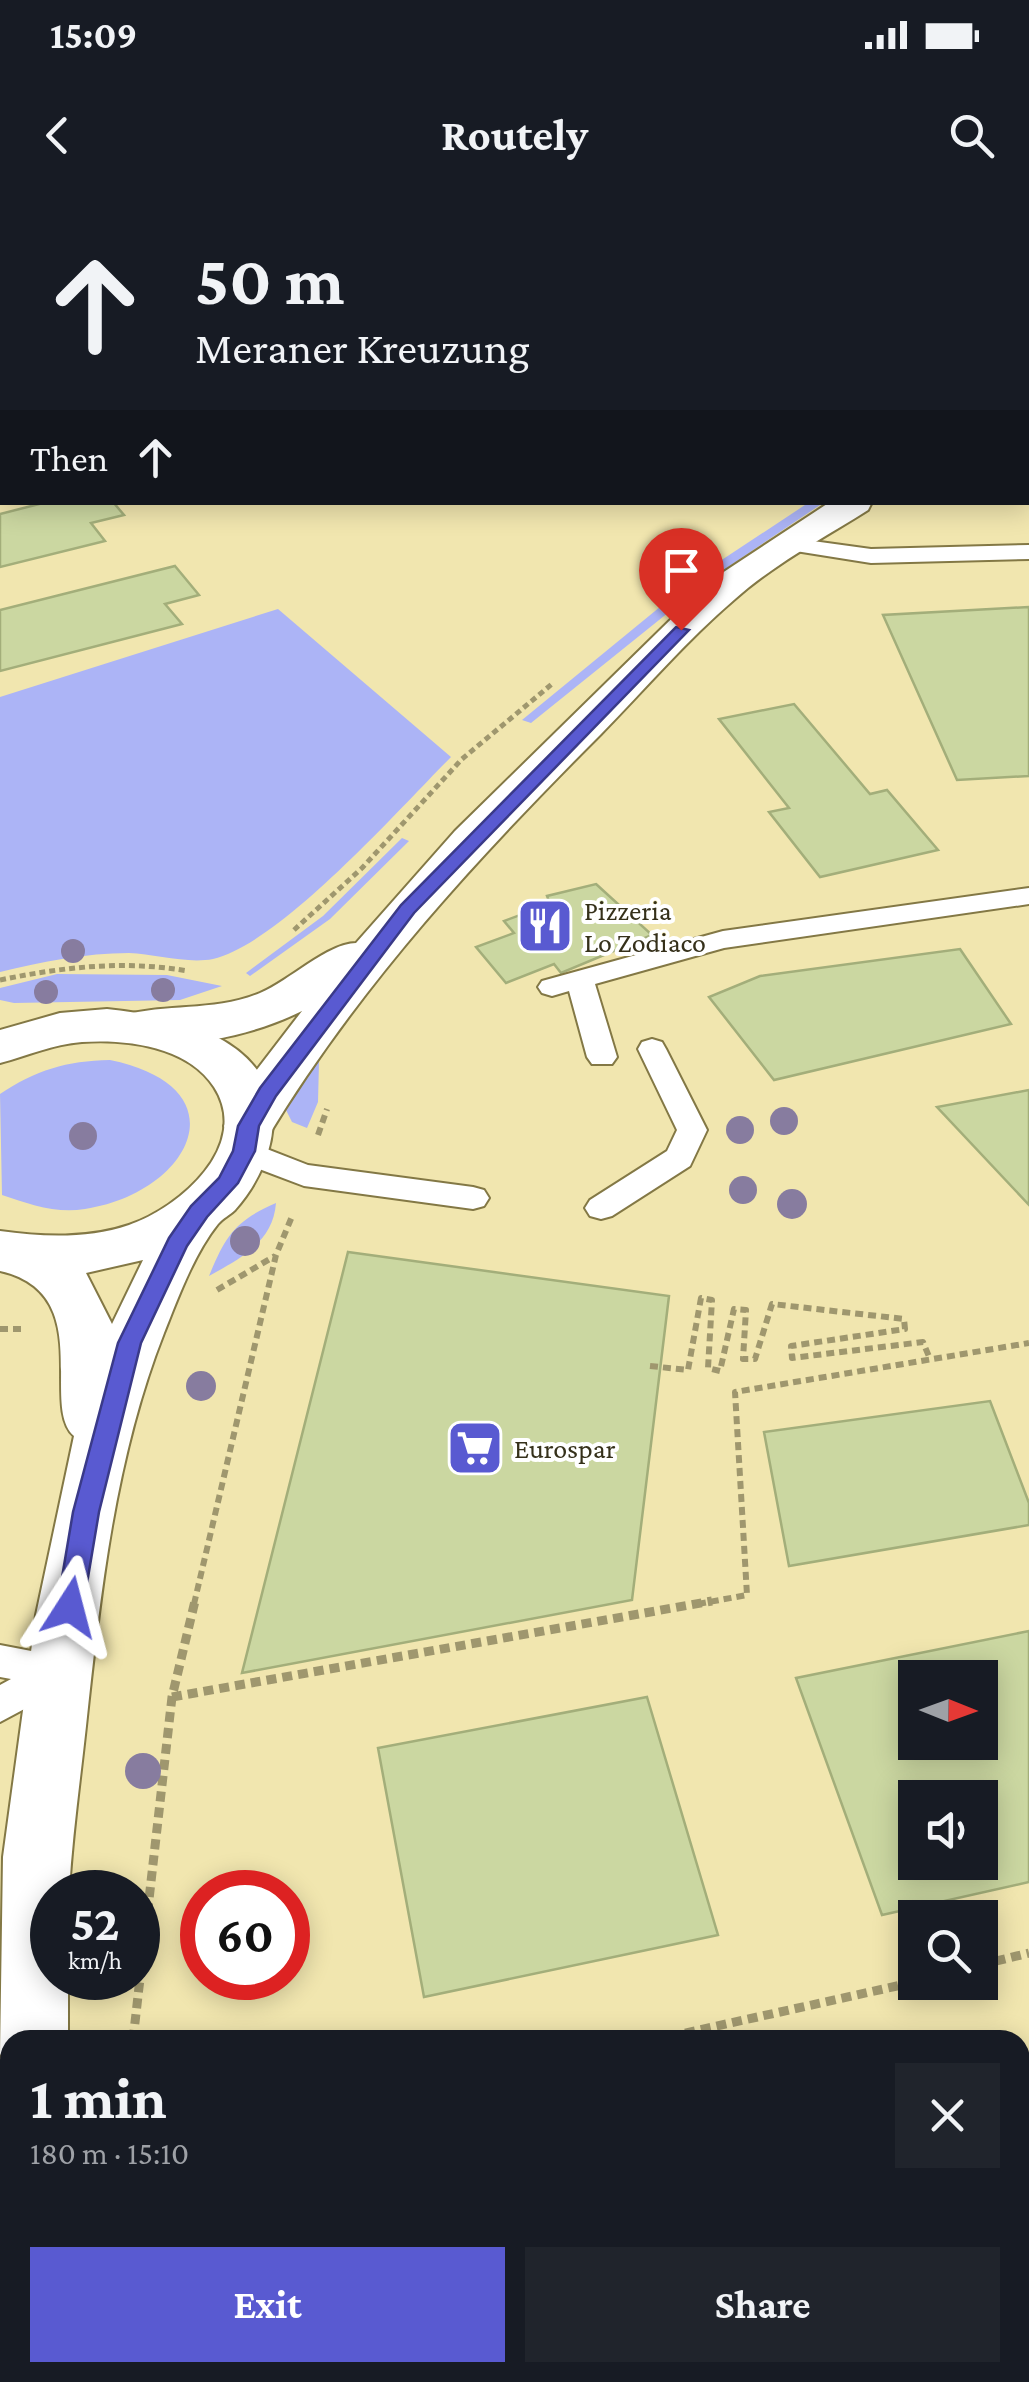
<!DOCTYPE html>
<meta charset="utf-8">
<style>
body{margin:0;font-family:"Crimson Pro",serif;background:#20242c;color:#f1f3f6;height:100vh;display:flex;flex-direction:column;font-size:38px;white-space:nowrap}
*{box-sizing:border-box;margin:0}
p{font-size:32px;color:#9ea1a6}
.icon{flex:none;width:55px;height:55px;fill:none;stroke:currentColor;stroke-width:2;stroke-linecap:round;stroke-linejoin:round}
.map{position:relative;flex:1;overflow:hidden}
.sheet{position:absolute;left:0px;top:1830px;width:1030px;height:352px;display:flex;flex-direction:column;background:#171b24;border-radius:30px 30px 0 0;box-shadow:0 5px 25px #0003}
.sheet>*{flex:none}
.hud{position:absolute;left:0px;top:0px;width:1030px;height:305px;box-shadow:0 5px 25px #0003;background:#171b24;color:#f1f3f6;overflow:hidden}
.needle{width:65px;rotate:91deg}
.buttons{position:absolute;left:898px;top:1460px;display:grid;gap:20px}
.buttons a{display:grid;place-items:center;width:100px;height:100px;border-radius:0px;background:#171b24;box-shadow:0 5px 25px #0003;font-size:50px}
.speed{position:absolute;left:30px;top:1670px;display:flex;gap:20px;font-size:50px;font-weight:700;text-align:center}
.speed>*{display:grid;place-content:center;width:130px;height:130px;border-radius:50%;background:#171b24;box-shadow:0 5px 25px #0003;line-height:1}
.speed small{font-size:25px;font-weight:400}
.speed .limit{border:15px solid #d22;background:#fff;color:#111}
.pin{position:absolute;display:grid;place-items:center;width:85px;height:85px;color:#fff;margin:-102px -42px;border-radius:50% 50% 50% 0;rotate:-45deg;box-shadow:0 0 10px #0007}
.pin .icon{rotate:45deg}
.me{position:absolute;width:110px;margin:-55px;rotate:9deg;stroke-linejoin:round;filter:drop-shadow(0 0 8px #0008)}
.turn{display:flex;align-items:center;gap:35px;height:210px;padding:0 30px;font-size:45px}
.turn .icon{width:130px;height:130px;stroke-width:2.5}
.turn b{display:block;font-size:70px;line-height:85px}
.then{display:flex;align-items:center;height:95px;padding:0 30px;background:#0003;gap:20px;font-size:38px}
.round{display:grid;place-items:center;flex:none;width:105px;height:105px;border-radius:0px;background:#20242c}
.headline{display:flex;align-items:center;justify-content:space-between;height:170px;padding:0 30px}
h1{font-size:60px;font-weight:700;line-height:75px}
.cta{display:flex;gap:20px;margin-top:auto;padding:20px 30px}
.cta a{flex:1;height:115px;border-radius:0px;background:#595ad1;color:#fff;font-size:40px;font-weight:700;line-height:115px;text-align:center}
.cta a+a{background:#20242c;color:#f1f3f6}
.status{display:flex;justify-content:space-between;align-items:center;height:70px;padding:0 50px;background:#171b24;direction:ltr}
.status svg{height:28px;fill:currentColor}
header{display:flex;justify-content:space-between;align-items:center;height:130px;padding:0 30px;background:#171b24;font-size:45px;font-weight:700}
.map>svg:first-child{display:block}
</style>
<div class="status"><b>15:09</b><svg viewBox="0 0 49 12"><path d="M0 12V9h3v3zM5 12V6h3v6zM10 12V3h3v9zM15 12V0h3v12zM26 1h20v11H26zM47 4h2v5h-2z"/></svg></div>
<header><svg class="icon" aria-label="back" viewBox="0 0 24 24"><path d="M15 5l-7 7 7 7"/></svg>Routely<svg class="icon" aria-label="search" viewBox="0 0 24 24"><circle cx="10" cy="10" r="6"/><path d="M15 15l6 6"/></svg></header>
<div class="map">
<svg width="1029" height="2182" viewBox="0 0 1029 2182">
<rect width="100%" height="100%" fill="#f1e6af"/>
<path fill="#acb4f6" d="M808,303H823L710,379L531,523L522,520L699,375Z
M278,409L451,557C400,608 280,744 213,759C187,764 155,754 129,753C85,753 42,762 0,772V497Z
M402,638L409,641L330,719L250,776L246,773L323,716Z
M57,774L167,775L222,786L180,800L14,803L0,800V788Z
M309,852L319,862L318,902L307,928L292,922L283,904Z
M110,860C245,888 190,993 85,1009C56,1014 29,1004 2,995L0,894C36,870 66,861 110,860Z
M276,1003C273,1042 241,1058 209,1076C226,1035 235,1021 276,1003Z"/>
<path fill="#cbd7a1" stroke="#a3ae7a" stroke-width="2.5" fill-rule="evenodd" d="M47,302H113L124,315L91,323L105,341L0,367V314Z
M175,366L199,395L165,404L182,424L0,471V410Z
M1029,407V576L957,580L883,415Z
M794,504L870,594L887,590L938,650L820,677L769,612L789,608L719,519Z
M596,684L652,735L561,773L554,764L506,783L476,747L514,733L504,721L550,704L547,696Z
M960,749L1011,824L774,880L709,797L760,776Z
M1029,890V1005L937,907Z
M348,1052L669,1096L632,1400L242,1473Z
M990,1201L1029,1303V1325L789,1366L764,1232Z
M1029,1431V1682L882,1715L796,1478ZM915,1478H980V1542H915ZM915,1598H980V1662H915Z
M647,1497L718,1735L424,1797L378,1548Z
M1020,2150L1029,2182H676L673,2173L1020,2172Z"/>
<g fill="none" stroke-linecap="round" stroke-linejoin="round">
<g stroke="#837845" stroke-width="4">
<path id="lane" d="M791,338L871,349L1029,345V359L871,363L783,349L780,344L783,339Z
M1029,688V704L724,748L595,784L617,857L612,864H592L587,857L569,791L552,796L542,793L538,787L542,781L723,731Z
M652,839L662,842L666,849L707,930L690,966L612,1016L601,1019L590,1016L585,1008L590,1000L667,951L677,930L638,849L642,842Z
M244,940L308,965L473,987L484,990L489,998L484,1006L473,1009L304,986L233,959L229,951L233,943Z
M0,1445L73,1459L79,1471L73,1483L0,1522V1485L11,1479L0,1477Z
M1029,1863V1907L1020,1909V1865Z
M446,2172H494L496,2182H448Z"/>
</g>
<g stroke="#837845" stroke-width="4">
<path id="secondary" d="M830,302H872L868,310C824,338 774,364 735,399C687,440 645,489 601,534C476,659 358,787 267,938L249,944L231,938L224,926L249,880L302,811C252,836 176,853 121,838L114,827L121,816C167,803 215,812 260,793C289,781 328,743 356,743L455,631L710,381Z"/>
</g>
<g stroke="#837845" stroke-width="4">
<path id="primary" d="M107,809C166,815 260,833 272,906C277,943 260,982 235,1010C230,1015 223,1018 218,1024C194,1054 178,1098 164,1133C115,1257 100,1395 86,1526C80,1582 72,1637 69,1692H52V1778H68V1840H10V1868L0,1854L3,1657L36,1415L74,1236C39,1206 98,1093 0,1071V1031C43,1037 88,1039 129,1025C179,1008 252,946 214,887C188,846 126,839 82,842C53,844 27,856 0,863V830L60,813ZM143,1060L112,1124L86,1073Z
M10,2075V2172H45L44,2182H0V2079Z"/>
</g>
<path stroke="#9f976e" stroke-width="5" stroke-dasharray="6 4" stroke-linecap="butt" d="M294,730L362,668L462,559L552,484
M0,780C63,767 124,760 188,771"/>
<path stroke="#9f976e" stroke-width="6" stroke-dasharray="8 5" stroke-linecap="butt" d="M318,935L327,909
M217,1090L275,1056
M0,1129H25
M650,1166L688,1170L701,1098L712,1100L708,1168L720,1171L734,1109L746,1110L743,1159H755L772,1104L904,1119L905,1129L791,1146L792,1158L923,1142L930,1159
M194,1404L276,1055L293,1014
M698,1404L747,1395L735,1192L1029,1143"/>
<path stroke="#9f976e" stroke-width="9" stroke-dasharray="10 6" stroke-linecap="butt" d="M172,1497L712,1401
M980,1765L1029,1753
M133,1840L172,1497L195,1401
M654,1840L915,1782
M114,2182L115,2172"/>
<use href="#lane" fill="#fff" fill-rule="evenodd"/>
<use href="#secondary" fill="#fff" fill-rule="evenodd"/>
<use href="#primary" fill="#fff" fill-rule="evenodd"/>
</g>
<g fill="#877c9f">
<circle cx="73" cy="751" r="12"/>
<circle cx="163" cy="790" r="12"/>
<circle cx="46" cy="792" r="12"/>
<circle cx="784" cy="921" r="14"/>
<circle cx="740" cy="930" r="14"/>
<circle cx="83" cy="936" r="14"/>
<circle cx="743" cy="990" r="14"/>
<circle cx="792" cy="1004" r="15"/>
<circle cx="245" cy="1041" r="15"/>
<circle cx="201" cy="1186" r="15"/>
<circle cx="143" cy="1571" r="18"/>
</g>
<path fill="#595ad1" stroke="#3a3a88" stroke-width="2.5" d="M676,427L689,430L414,713L276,896L259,926L255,951L238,983L207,1017L187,1046L141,1143L99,1312L83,1407L79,1415L70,1418L61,1415L57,1407L73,1312L118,1143L169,1038L191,1006L219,978L233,951L238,926L260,888L401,705Z"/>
<defs>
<g id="restaurant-square" transform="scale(2.875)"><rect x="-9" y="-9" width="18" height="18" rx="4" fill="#595ad1" stroke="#fff"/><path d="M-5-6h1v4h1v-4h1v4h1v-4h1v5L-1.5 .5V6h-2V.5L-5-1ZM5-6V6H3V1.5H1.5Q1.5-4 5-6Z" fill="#fff"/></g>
<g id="supermarket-square" transform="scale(2.875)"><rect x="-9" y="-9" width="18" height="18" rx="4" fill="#595ad1" stroke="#fff"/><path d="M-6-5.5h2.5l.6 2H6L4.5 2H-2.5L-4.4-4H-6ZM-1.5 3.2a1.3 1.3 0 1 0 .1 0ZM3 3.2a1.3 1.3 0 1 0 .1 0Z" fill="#fff"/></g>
</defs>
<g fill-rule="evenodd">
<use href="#restaurant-square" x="545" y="726"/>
<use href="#supermarket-square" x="475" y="1248"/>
</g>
<g text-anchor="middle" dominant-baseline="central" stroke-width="8" stroke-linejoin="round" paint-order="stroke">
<g font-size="28" fill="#35301a" stroke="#fff" text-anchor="start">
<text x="584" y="710">Pizzeria<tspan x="584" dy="32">Lo Zodiaco</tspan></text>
<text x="514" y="1248">Eurospar</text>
</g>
</g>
</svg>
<div class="buttons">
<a><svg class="needle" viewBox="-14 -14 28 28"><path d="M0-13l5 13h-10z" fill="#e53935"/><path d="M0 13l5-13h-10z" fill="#9ea1a6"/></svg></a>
<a><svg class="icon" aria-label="sound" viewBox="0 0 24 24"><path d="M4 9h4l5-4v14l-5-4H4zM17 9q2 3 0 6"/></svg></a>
<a><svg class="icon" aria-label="search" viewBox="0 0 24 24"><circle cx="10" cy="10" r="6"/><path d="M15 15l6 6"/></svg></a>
</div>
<div class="speed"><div>52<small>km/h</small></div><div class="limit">60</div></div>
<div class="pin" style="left:681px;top:430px;background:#d93025"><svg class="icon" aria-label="arrive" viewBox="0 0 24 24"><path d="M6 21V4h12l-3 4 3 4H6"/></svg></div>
<svg class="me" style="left:70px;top:1407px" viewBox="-20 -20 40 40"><path d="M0-17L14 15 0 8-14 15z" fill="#595ad1" stroke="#fff" stroke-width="4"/></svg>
<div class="hud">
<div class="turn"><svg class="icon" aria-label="ahead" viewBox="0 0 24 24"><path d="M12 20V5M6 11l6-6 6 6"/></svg><div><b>50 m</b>Meraner Kreuzung</div></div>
<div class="then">Then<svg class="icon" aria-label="ahead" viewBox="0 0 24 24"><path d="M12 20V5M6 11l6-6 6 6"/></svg></div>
</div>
<section class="sheet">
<div class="headline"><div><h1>1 min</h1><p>180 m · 15:10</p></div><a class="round"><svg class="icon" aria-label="close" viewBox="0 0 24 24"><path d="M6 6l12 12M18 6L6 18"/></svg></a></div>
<div class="cta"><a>Exit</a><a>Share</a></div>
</section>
</div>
